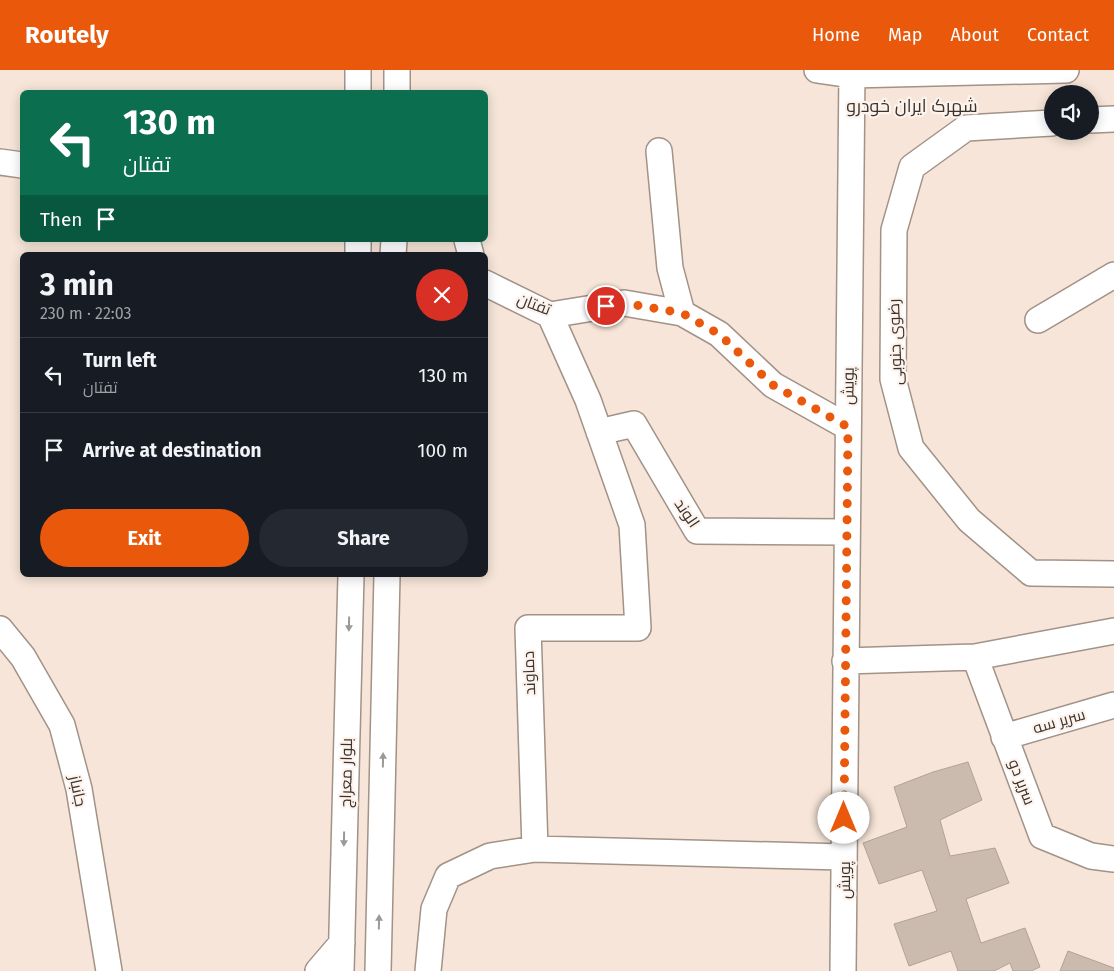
<!DOCTYPE html>
<meta charset="utf-8">
<style>
body{margin:0;font-family:"Fira Sans",Cairo,sans-serif;background:#242831;color:#f1f3f6;height:100vh;display:flex;flex-direction:column;font-size:19px;white-space:nowrap}
*{box-sizing:border-box;margin:0}
p{font-size:16px;color:#9ea1a6}
.icon{flex:none;width:28px;height:28px;fill:none;stroke:currentColor;stroke-width:2;stroke-linecap:round;stroke-linejoin:round}
.map{position:relative;flex:1;overflow:hidden}
.sheet{position:absolute;left:20px;top:182px;width:468px;height:325px;display:flex;flex-direction:column;background:#171b24;border-radius:8px;box-shadow:0 2px 12px #0003}
.sheet>*{flex:none}
.hud{position:absolute;left:20px;top:20px;width:468px;height:152px;border-radius:8px;box-shadow:0 2px 12px #0003;background:#0b6e4f;color:#fff;overflow:hidden}
.tools{position:absolute;left:1044px;top:15px;display:grid;gap:10px}
.tools a{display:grid;place-items:center;width:55px;height:55px;border-radius:50%;background:#171b24;box-shadow:0 2px 12px #0003;font-size:25px}
.pin{position:absolute;display:grid;place-items:center;width:42px;height:42px;color:#fff;margin:-21px;border:2px solid #fff;border-radius:50%;box-shadow:0 1px 5px #0007}
.me{position:absolute;width:55px;margin:-28px;rotate:0deg;stroke-linejoin:round;filter:drop-shadow(0 0 4px #0008)}
.turn{display:flex;align-items:center;gap:18px;height:105px;padding:0 20px;font-size:22px}
.turn .icon{width:65px;height:65px;stroke-width:2.5}
.turn b{display:block;font-size:35px;line-height:42px}
.then{display:flex;align-items:center;height:48px;padding:0 20px;background:#0003;gap:10px;font-size:19px}
.round{display:grid;place-items:center;flex:none;width:52px;height:52px;border-radius:26px;background:#242831}
.headline{display:flex;align-items:center;justify-content:space-between;height:85px;padding:0 20px}
h1{font-size:30px;font-weight:700;line-height:38px}
.cta{display:flex;gap:10px;margin-top:auto;padding:10px 20px}
.cta a{flex:1;height:58px;border-radius:30px;background:#ea580c;color:#fff;font-size:20px;font-weight:700;line-height:58px;text-align:center}
.cta a+a{background:#242831;color:#f1f3f6}
ul{padding:0;list-style:none}
li{display:flex;align-items:center;gap:15px;height:75px;padding:0 20px;border-top:1px solid #363941}
li div{flex:1}
li b{display:block;font-size:19px}
li em{font-style:normal}
header{display:flex;align-items:center;gap:30px;box-sizing:border-box;height:70px;padding:0 25px;background:#ea580c;color:#fff}
header strong{font-size:24px}
nav{display:flex;gap:28px;margin-inline-start:auto;font-size:18px}
.map>svg:first-child{display:block}
</style>
<header>
<strong>Routely</strong>
<nav><a>Home</a><a>Map</a><a>About</a><a>Contact</a></nav>
</header>
<div class="map">
<svg width="1114" height="901" viewBox="0 0 1114 901">
<rect width="100%" height="100%" fill="#f6e5d8"/>
<path fill="#cbbbaf" stroke="#b2a296" d="M968,692L982,730L940,750L950,786L995,778L1009,813L966,829L981,873L1025,858L1040,897L1031,901H1013L1010,893L994,901H958L951,881L909,896L894,854L937,841L922,800L879,814L863,773L907,757L894,717L933,702Z
M1068,881L1114,898V901H1060Z"/>
<g fill="none" stroke-linecap="round" stroke-linejoin="round">
<g stroke="#a29287" stroke-width="28">
<path id="minor" d="M358,0V22
M817,0L851,5L1066,0
M397,22V0
M1090,50L1114,49
M1052,53L966,58L912,97L894,160L893,309L911,378L969,450L1031,503L1114,504
M659,81L670,198L682,243
M0,92L22,95
M467,170L471,185
M358,185V170
M393,185L394,170
M485,213L550,245L624,233L682,243L719,264L773,315L848,357
M550,245L588,330L632,455L638,558H528L535,779L844,787
M1038,250L1114,205
M599,362L634,354L697,461L847,462
M0,559L23,587L62,655L79,719L109,901
M975,587L1042,766L1091,786L1114,789
M845,591L975,587L1114,561
M1004,667L1114,635
M318,901L342,873
M341,901L351,505
M378,901L387,505
M428,901L434,839L448,806L490,786L535,779
M843,901L852,0"/>
</g>
<use href="#minor" stroke="#fff" stroke-width="25"/>
</g>
<defs><path id="oneway-solid" d="M-6-.8H1V-3.2L6.5 0L1 3.2V.8H-6Z" transform="scale(1.25)"/></defs>
<g fill="#9c9a97">
<use href="#oneway-solid" transform="translate(349 554) rotate(91)"/>
<use href="#oneway-solid" transform="translate(383 690) rotate(-89)"/>
<use href="#oneway-solid" transform="translate(344 769) rotate(91)"/>
<use href="#oneway-solid" transform="translate(379 852) rotate(-89)"/>
</g>
<g fill="none" stroke-linecap="round" stroke-linejoin="round">
<path stroke="#ea580c" stroke-width="9" stroke-dasharray="0 16.2" d="M606,236L624,233L682,243L719,264L773,315L848,357L844,748"/>
</g>
<g text-anchor="middle" dominant-baseline="central" stroke-width="4.5" stroke-linejoin="round" paint-order="stroke">
<g font-size="16" fill="#3a342f" stroke="#fef3ec">
<text transform="translate(534 234) rotate(21)">تفتان</text>
<text transform="translate(895 272) rotate(-92)">رضوی جنوبی</text>
<text transform="translate(848 316) rotate(-89)">پویش</text>
<text transform="translate(687 443) rotate(56)">الوند</text>
<text transform="translate(529 603) rotate(-92)">دماوند</text>
<text transform="translate(1059 651) rotate(-16)">سریر سه</text>
<text transform="translate(346 703) rotate(-89)">بلوار معراج</text>
<text transform="translate(1022 712) rotate(69)">سریر دو</text>
<text transform="translate(78 721) rotate(78)">جانباز</text>
<text transform="translate(844 810) rotate(-90)">پویش</text>
</g>
<g font-size="18" fill="#3a342f" stroke="#fef3ec">
<text x="912" y="36">شهرک ایران خودرو</text>
</g>
</g>
</svg>
<div class="tools">
<a><svg class="icon" aria-label="sound" viewBox="0 0 24 24"><path d="M4 9h4l5-4v14l-5-4H4zM17 9q2 3 0 6"/></svg></a>
</div>
<div class="pin" style="left:606px;top:236px;background:#d93025"><svg class="icon" aria-label="arrive" viewBox="0 0 24 24"><path d="M6 21V4h12l-3 4 3 4H6"/></svg></div>
<svg class="me" style="left:844px;top:748px" viewBox="-20 -20 40 40"><circle r="19" fill="#fff"/><path d="M0-13L10 11 0 6-10 11z" fill="#ea580c"/></svg>
<div class="hud">
<div class="turn"><svg class="icon" aria-label="left" viewBox="0 0 24 24"><path d="M17 20v-9H6M10 6l-5 5 5 5"/></svg><div><b>130 m</b>تفتان</div></div>
<div class="then">Then<svg class="icon" aria-label="arrive" viewBox="0 0 24 24"><path d="M6 21V4h12l-3 4 3 4H6"/></svg></div>
</div>
<section class="sheet">
<div class="headline"><div><h1>3 min</h1><p>230 m · 22:03</p></div><a class="round" style="background:#d93025;color:#fff"><svg class="icon" aria-label="close" viewBox="0 0 24 24"><path d="M6 6l12 12M18 6L6 18"/></svg></a></div>
<ul>
<li><svg class="icon" aria-label="left" viewBox="0 0 24 24"><path d="M17 20v-9H6M10 6l-5 5 5 5"/></svg><div><b>Turn left</b><p>تفتان</p></div><em>130 m</em></li>
<li><svg class="icon" aria-label="arrive" viewBox="0 0 24 24"><path d="M6 21V4h12l-3 4 3 4H6"/></svg><div><b>Arrive at destination</b></div><em>100 m</em></li>
</ul>
<div class="cta"><a>Exit</a><a>Share</a></div>
</section>
</div>
